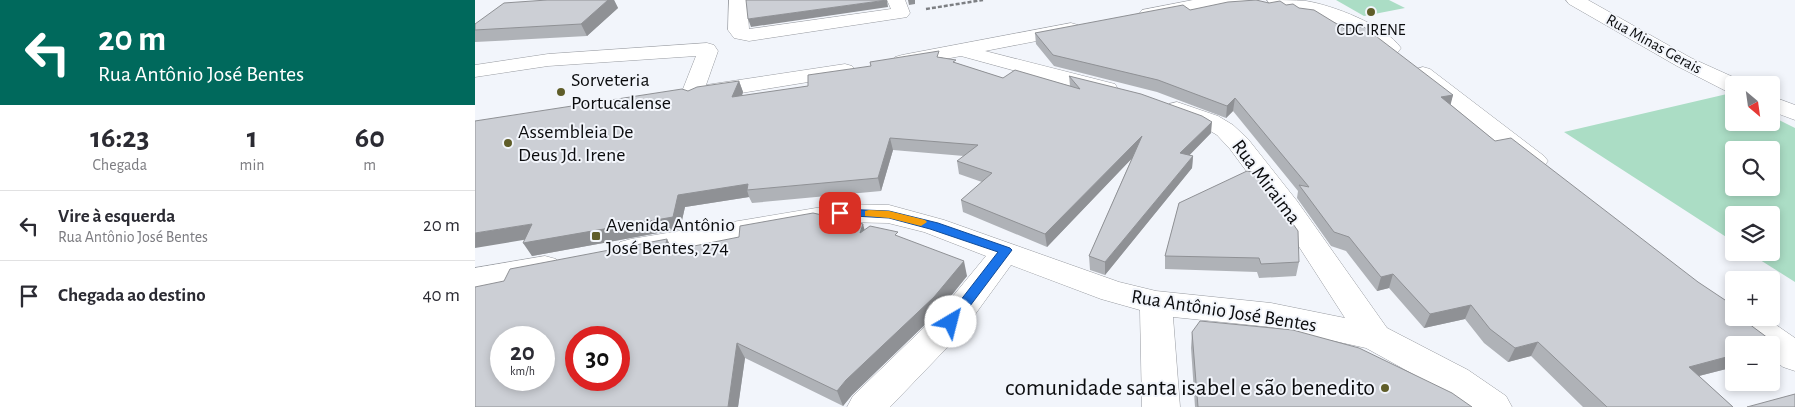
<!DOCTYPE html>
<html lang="pt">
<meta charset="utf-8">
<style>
body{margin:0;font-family:"Alegreya Sans",sans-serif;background:#f2f2f3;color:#2b2b33;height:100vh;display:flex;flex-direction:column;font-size:19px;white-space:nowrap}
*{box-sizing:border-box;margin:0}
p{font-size:16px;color:#7c7c81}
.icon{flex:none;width:28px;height:28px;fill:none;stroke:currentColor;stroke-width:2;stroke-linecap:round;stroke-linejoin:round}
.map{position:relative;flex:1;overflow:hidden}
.drawer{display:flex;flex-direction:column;background:#fff;width:475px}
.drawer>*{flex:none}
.banner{background:#00695c;color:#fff;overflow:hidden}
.needle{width:32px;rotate:151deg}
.fabs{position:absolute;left:1250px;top:76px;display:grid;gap:10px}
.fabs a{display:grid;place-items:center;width:55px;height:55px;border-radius:5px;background:#fff;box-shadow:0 2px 8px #0003;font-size:25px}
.speed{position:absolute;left:15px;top:326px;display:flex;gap:10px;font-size:25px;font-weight:700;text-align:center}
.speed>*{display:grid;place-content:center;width:65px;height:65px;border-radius:50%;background:#fff;box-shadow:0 2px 8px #0003;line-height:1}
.speed small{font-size:12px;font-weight:400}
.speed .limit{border:8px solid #d22;background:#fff;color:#111}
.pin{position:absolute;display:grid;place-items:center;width:42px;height:42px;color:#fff;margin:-21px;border-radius:10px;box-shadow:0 2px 8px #0006}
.me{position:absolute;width:55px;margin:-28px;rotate:37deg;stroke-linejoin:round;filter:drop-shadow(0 0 4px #0008)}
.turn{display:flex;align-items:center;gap:18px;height:105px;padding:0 15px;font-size:22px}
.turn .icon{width:65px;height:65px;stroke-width:2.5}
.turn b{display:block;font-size:35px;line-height:42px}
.eta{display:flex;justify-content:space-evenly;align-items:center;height:85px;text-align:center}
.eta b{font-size:30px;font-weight:700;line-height:35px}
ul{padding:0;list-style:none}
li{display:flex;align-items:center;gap:15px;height:70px;padding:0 15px;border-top:1px solid #e1e1e2}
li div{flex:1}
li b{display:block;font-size:19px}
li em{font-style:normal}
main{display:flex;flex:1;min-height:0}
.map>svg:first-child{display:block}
</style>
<main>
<section class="drawer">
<div class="banner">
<div class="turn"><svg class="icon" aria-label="left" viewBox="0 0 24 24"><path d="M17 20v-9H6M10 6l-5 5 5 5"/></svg><div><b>20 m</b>Rua Antônio José Bentes</div></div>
</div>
<div class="eta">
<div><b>16:23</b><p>Chegada</p></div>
<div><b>1</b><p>min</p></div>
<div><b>60</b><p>m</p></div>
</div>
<ul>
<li><svg class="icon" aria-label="left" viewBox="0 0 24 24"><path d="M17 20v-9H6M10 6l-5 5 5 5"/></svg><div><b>Vire à esquerda</b><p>Rua Antônio José Bentes</p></div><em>20 m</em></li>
<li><svg class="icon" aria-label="arrive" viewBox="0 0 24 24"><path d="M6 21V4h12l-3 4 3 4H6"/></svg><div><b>Chegada ao destino</b></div><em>40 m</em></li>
</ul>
</section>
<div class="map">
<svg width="1320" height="407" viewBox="0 0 1320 407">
<rect width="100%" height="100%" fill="#f2f5fb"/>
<path fill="#abddc5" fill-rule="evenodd" d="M861,0H914L930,8L889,16Z
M1252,94L1259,97V122H1296V116L1320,128V282L1274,253L1296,252V215H1259V242L1089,132ZM1259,150H1296V188H1259Z"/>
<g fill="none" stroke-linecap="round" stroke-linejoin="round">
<g stroke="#989ba1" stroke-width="1">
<path id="minor" d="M254,0H272L274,29L416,9L412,0H430L435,13L432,17L426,18L274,41L259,38L253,30Z
M718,0H777L774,4L736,7L673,19L667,18L664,14L667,10Z
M792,0C805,0 819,0 831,1C857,5 910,25 926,48L923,52C907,56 896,42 883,34C855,17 826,11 795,4Z
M1091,0H1113L1216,58L1267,81L1269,85H1259V92L1251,91L1202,66L1094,4Z
M596,23L603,25L605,29L603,33L510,51L640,84L643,89L640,94L632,96L486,56L427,67L420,65L417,61L420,57L427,55Z
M232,43L239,45L243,51L231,85L370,64L377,66L380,70L377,74L370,76L217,101L209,99L206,94L221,56L73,66L0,77V65L73,54Z
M948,67L955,69L1069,156L1073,161L1069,166L1060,169L1051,166L941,77L937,73L941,69Z
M1296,96L1320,105V120L1296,111Z
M702,102L743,116L758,125L773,139L822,201L912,328L993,370L1031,396L1037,407H990L967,390L891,348L796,327L698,317L705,407H667L665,310L626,299L536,265L488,331L415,407H372L378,396L464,313L511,256L449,232L413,223L365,222L156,259L145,256L141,249L145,242L156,239L365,204L414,205L469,220L644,282L681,291L796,303L870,318L801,211L755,149L742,135L727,126L694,114L691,109L694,104Z
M70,256L81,259L85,266L81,273L0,290V268Z
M1256,309H1259V318H1291L1320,338V371L1308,367L1296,358V345H1280L1256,327L1251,318Z"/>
</g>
<path stroke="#7d7f83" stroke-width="2.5" stroke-dasharray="4 2" stroke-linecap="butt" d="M451,9L508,0"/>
<use href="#minor" fill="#fff" fill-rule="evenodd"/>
</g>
<path fill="#afb2b7" d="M72,0H139L143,8L112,36L0,42V24Z
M794,3L811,5L824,8L978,95L975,104L1259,345V367L1224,376L1258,407H1108L1056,356L1033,362L1009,343L990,319L949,328L914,288L902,291L871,251L856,246L822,198L823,191L758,111L751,118L682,92L579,66L561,44L560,33L715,10Z
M466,57L481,63L528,78L595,86L594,76L736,133L714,155L718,156L717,168L630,275L615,270L614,256L657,158L572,247L488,212L486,200L507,182L484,174L482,161L489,156L418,150L406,191L277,203L274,197L210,207L205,229L57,256L50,240L213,91L264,81L268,92L267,96L333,86Z
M704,203L824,262L821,276L784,278L782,272L690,269V256Z
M389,230L425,237L492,276L463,312L377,395L368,406L270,358L263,407H0L29,281L198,250Z
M717,332L997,407H720L716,348Z"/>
<path fill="#8f9195" d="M133,0H139L143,8L112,36L106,24Z
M412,0L413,7L276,27L273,19Z
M433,0H440V4L434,5Z
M264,81L268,92L262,109L257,97Z
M978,95L975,107L966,97Z
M760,98L758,111L751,118L752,106Z
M737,122L736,133L705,165V153Z
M667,136V148L572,247L570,234Z
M415,138L418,150L406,191L403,178Z
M718,156L717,168L630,275V262Z
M273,184L272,190L274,197L210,207L205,229L57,256L48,243L203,195Z
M57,224L66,237L0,248V233Z
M388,224L392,239L385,233Z
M192,239L200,254L189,252Z
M489,261L492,276L463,312L377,395L368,406L362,391L371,380Z
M918,274L914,288L902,291L906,277Z
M996,305L990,319L949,328L955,314Z
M1063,342L1056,356L1033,362L1040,348Z
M262,343L270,358L263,407H253Z
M1301,344L1296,351V346Z
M1259,355V367L1204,381L1214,367Z"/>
<path fill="#cccfd5" stroke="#8f9195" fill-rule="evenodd" d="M72,0H133L106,24L0,30V24L29,3Z
M271,0H412L273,19Z
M781,0L794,3L805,1L811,5L818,4L824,8L839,10L870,29L889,27L978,95L966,97L1020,141L1036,138L1223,282L1259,306V318H1266L1301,344L1296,346V345H1259V355L1214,367L1258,407H1132L1063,342L1040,348L1015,329L996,305L955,314L918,274L906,277L874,237L859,232L824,185L834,187L760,98L752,106L683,80L578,55L560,33L708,5L715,10L753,2Z
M464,51L462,57L481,60L478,62L528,78L540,70L605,89L594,76L666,94L727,116L737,122L705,153L718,156L630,262L614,256L667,136L570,234L486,200L517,173L482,161L503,145L415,138L403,178L272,190L273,184L203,195L198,217L48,243L57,224L0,233V121L207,89L213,91L222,87L264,81L257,97L333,86V75L396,66L395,62Z
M772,171L782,173L823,231L824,262L786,264L784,258L690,256L704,203Z
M338,213L388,224L385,233L395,226L423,232L420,235L489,261L459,297L371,380L362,391L262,343L253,407H0V287L29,281L35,269L192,239L189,252L264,237L265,226ZM26,338H69V380H26ZM101,338H144V380H101Z
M725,321L818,330L884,348L977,393L997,407H723L717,332Z
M1320,394V407H1272Z"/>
<path fill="#1a73e8" stroke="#114b97" d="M365,209L414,211L463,223L535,248L537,250L480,326H471L469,322L471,319L523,252L455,229L414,218L361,215V210Z"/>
<path fill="#f59e0b" d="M394,210L414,211L450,220L452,222L446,226L414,218L390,216V211Z"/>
<g fill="#5f5d29" stroke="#f2f5fb" stroke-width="2">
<circle cx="896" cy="12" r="5"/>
<circle cx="86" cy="92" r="5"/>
<circle cx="33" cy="143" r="5"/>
<rect x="116" y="231" width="10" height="10" rx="2.5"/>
<circle cx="910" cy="388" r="5"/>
</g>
<g text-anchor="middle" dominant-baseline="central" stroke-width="4" stroke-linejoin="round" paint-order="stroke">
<g font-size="16" fill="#0b0c0e" stroke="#f2f5fb">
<text x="896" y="30">CDC IRENE</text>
</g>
<g font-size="16" fill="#0b0c0e" stroke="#f2f5fb">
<text transform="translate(1179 44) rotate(29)">Rua Minas Gerais</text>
</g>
<g font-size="20" fill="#0b0c0e" stroke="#f2f5fb" text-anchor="start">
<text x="96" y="80">Sorveteria<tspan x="96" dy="23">Portucalense</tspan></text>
<text x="43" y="132">Assembleia De<tspan x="43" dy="23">Deus Jd. Irene</tspan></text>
<text x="131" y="225">Avenida Antônio<tspan x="131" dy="23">José Bentes, 274</tspan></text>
</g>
<g font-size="20" fill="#0b0c0e" stroke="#f2f5fb">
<text transform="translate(791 182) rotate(53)">Rua Miraima</text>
<text transform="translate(749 311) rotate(9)">Rua Antônio José Bentes</text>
</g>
<g font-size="24" fill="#0b0c0e" stroke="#f2f5fb" text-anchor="end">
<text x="900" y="388">comunidade santa isabel e são benedito</text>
</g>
</g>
</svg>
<div class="fabs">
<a><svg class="needle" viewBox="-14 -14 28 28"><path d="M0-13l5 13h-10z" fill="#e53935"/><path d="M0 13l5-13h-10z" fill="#7c7c81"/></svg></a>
<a><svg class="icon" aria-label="search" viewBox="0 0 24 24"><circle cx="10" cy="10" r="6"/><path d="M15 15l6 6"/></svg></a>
<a><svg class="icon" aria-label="layers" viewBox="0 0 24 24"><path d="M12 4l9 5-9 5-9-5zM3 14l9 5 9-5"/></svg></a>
<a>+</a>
<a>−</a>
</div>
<div class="speed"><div>20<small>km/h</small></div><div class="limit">30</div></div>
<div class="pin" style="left:365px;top:213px;background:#d93025"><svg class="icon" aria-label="arrive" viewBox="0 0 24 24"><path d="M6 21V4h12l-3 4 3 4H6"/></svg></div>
<svg class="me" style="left:476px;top:322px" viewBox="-20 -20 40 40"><circle r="19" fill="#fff"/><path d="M0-13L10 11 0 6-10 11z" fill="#1a73e8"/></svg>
</div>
</main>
